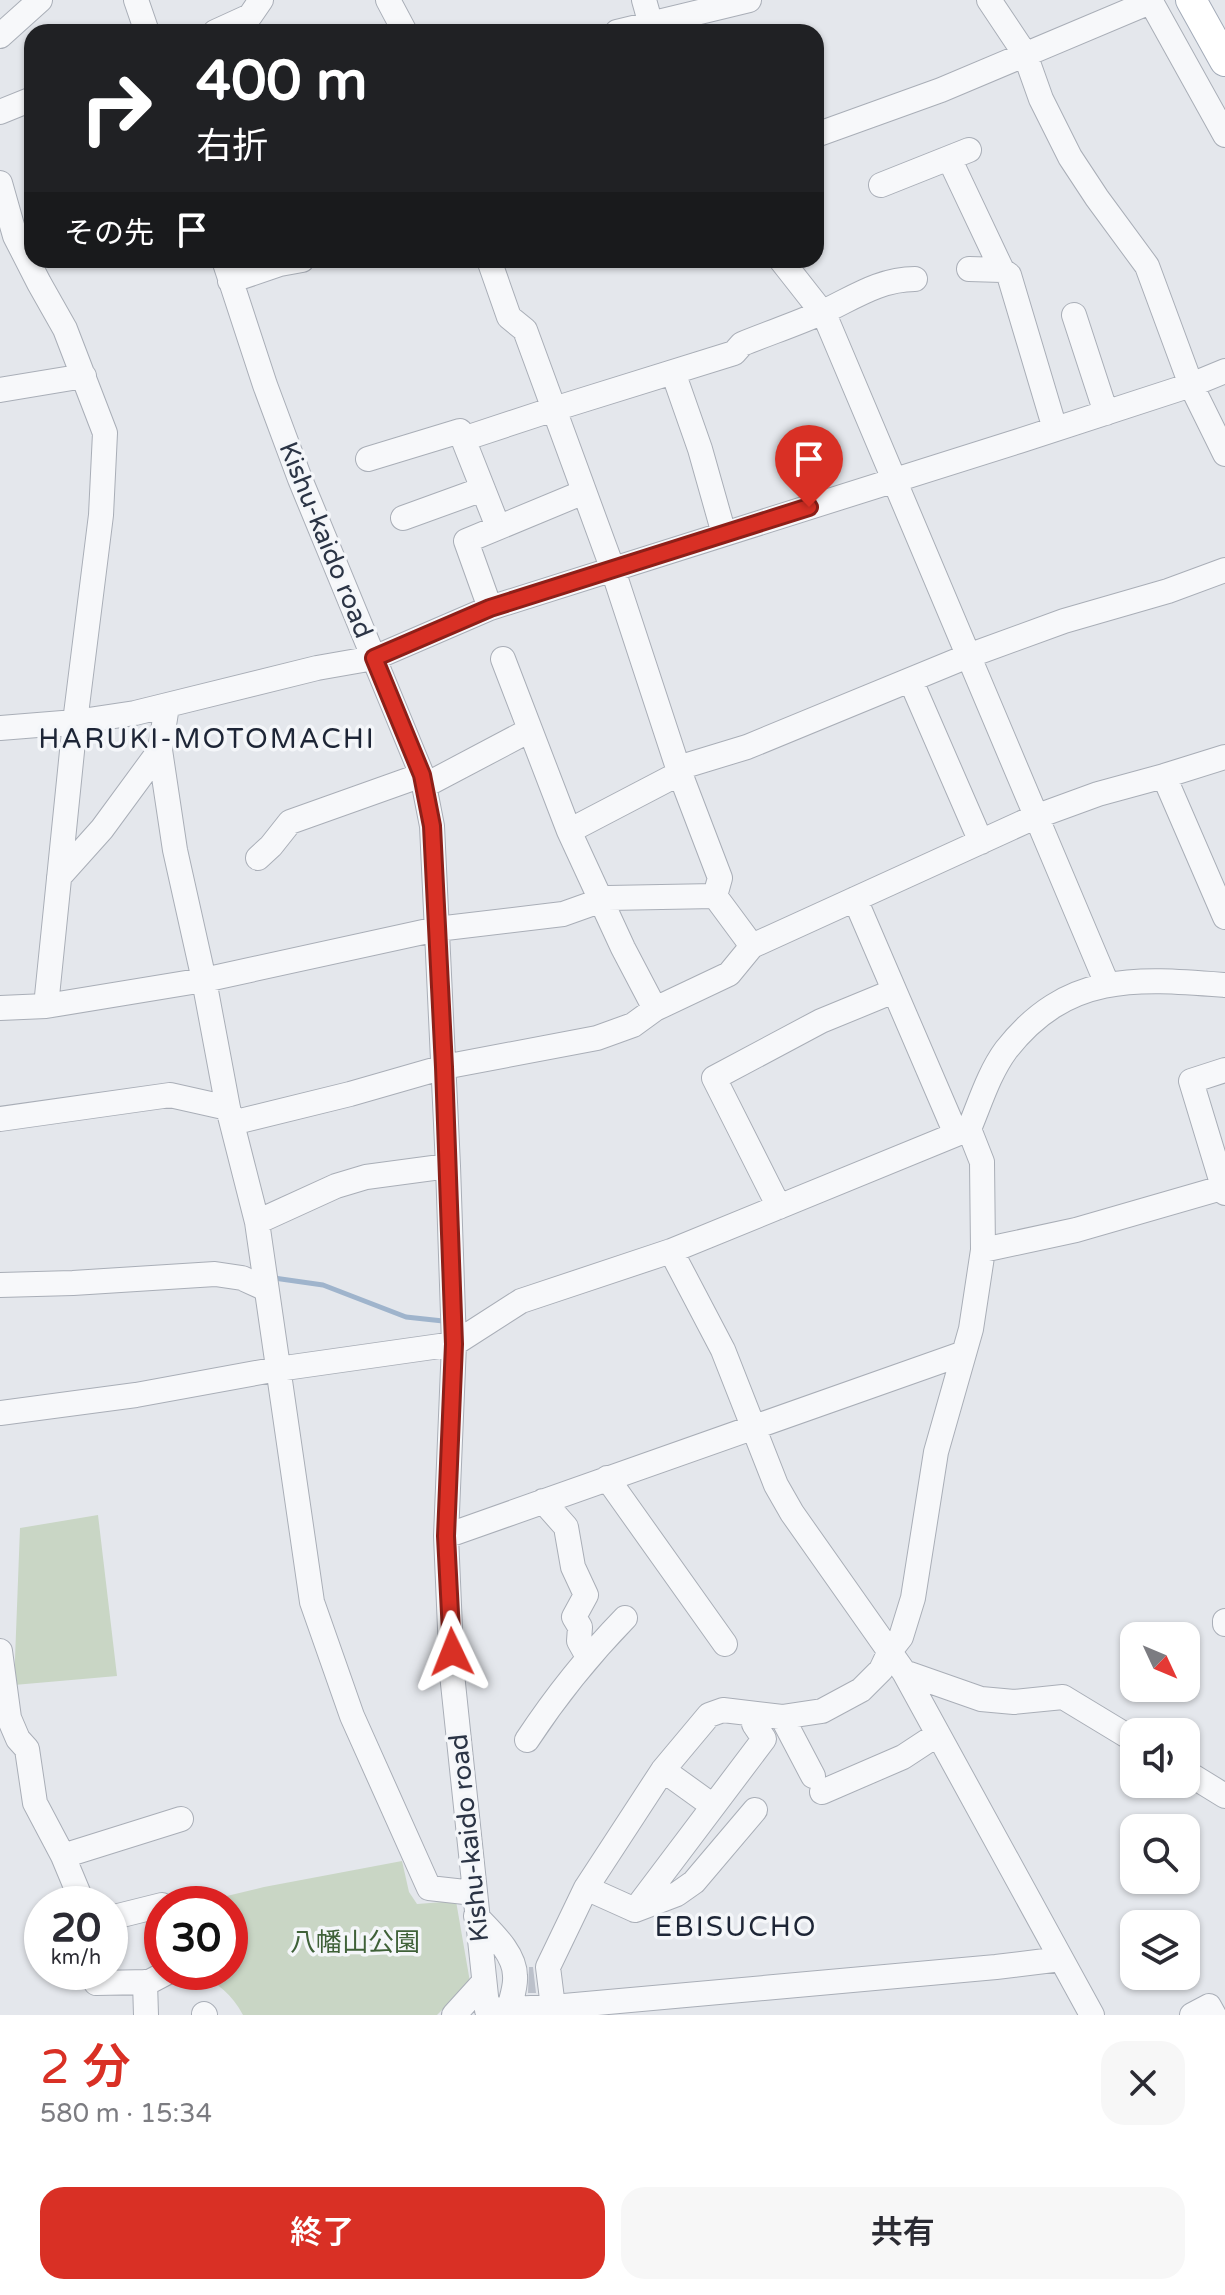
<!DOCTYPE html>
<html lang="ja">
<meta charset="utf-8">
<style>
body{margin:0;font-family:"Varela Round","Noto Sans JP",sans-serif;background:#f7f7f7;color:#2b2b33;height:100vh;display:flex;flex-direction:column;font-size:30px;white-space:nowrap}
*{box-sizing:border-box;margin:0}
p{font-size:26px;color:#7c7c81}
.icon{flex:none;width:44px;height:44px;fill:none;stroke:currentColor;stroke-width:2;stroke-linecap:round;stroke-linejoin:round}
.map{position:relative;height:2015px;overflow:hidden}
.panel{display:flex;flex-direction:column;background:#fff;flex:1}
.panel>*{flex:none}
.banner{position:absolute;left:24px;top:24px;width:800px;height:244px;border-radius:24px;box-shadow:0 2px 6px #0004;background:#202124;color:#fff;overflow:hidden}
.needle{width:52px;rotate:134deg}
.fabs{position:absolute;left:1120px;top:1622px;display:grid;gap:16px}
.fabs a{display:grid;place-items:center;width:80px;height:80px;border-radius:16px;background:#fff;box-shadow:0 2px 6px #0004;font-size:40px}
.speed{position:absolute;left:24px;top:1886px;display:flex;gap:16px;font-size:40px;font-weight:700;text-align:center}
.speed>*{display:grid;place-content:center;width:104px;height:104px;border-radius:50%;background:#fff;box-shadow:0 2px 6px #0004;line-height:1}
.speed small{font-size:20px;font-weight:400}
.speed .limit{border:12px solid #d22;background:#fff;color:#111}
.pin{position:absolute;display:grid;place-items:center;width:68px;height:68px;color:#fff;margin:-82px -34px;border-radius:50% 50% 50% 0;rotate:-45deg;box-shadow:0 0 8px #0007}
.pin .icon{rotate:45deg}
.me{position:absolute;width:88px;margin:-44px;rotate:358deg;stroke-linejoin:round;filter:drop-shadow(0 0 6px #0008)}
.turn{display:flex;align-items:center;gap:28px;height:168px;padding:0 40px;font-size:36px}
.turn .icon{width:104px;height:104px;stroke-width:2.5}
.turn b{display:block;font-size:56px;line-height:68px}
.then{display:flex;align-items:center;height:76px;padding:0 40px;background:#0003;gap:16px;font-size:30px}
.round{display:grid;place-items:center;flex:none;width:84px;height:84px;border-radius:24px;background:#f7f7f7}
.summary{display:flex;align-items:center;justify-content:space-between;height:136px;padding:0 40px}
h1{font-size:48px;font-weight:600;line-height:60px;color:#d93025}
.cta{display:flex;gap:16px;margin-top:auto;padding:16px 40px}
.cta a{flex:1;height:92px;border-radius:24px;background:#d93025;color:#fff;font-size:32px;font-weight:600;line-height:92px;text-align:center}
.cta a+a{background:#f7f7f7;color:#2b2b33}
.map>svg:first-child{display:block}
</style>
<div class="map">
<svg width="1225" height="2015" viewBox="0 0 1225 2015">
<rect width="100%" height="100%" fill="#e4e7ec"/>
<path fill="#c9d6c5" d="M98,1515L117,1676L14,1685L20,1528Z
M402,1861L409,1892L417,1904L456,1901L470,1982L437,2015H243C232,1994 217,1983 197,1972H230V1904H207L206,1901L264,1887Z"/>
<g fill="none" stroke-linecap="round" stroke-linejoin="round">
<path stroke="#9fb4cc" stroke-width="5" d="M274,1278L323,1285L406,1317L443,1321"/>
</g>
<path fill="#bbc0ca" d="M529,1967H533L536,1993H528Z"/>
<g fill="none" stroke-linecap="round" stroke-linejoin="round">
<g stroke="#a9aeb7" stroke-width="26">
<path id="minor" d="M136,0L147,32
M388,0L405,32
M644,0L653,32
M989,0L1025,54L1041,99L1070,157L1097,198L1147,266L1191,385L1225,454
M1150,0L1225,135
M215,32L250,16L261,0
M617,32L749,0
M0,36L40,0
M0,112L32,99
M816,135L941,90L1150,2
M949,158L1002,270
M0,183L15,236L39,283L65,329L105,433L101,515L75,722L46,1006
M881,185L969,150
M224,260L265,385L300,479L422,775L432,826L448,1166L454,1344L446,1536L452,1674L488,2015
M489,260L509,317L525,330L613,570L678,768L720,878L715,896
M781,260L825,316L1107,984
M969,269L1002,270L1009,275L1055,429
M230,281L280,264L302,260
M1074,315L1106,413
M673,372L700,449L724,534
M0,390L84,376
M463,439L554,409L734,353L742,344C769,333 796,324 823,312C853,298 880,279 915,279
M368,459L460,431L498,527
M403,518L483,489
M490,608L466,541L584,492
M503,659L569,831L623,948L655,1009
M911,681L981,842
M167,706L160,750L175,850L204,980L228,1108L257,1222L312,1602L352,1716L429,1888L474,1893
M0,728L75,722L135,713L317,668L374,658L490,608L1019,441L1191,385L1225,371
M678,768L747,747L968,656L1064,621L1168,591L1225,570
M1164,776L1225,917
M424,786L530,730
M569,831L680,773
M258,858L271,846L290,822L422,775
M59,877L102,829L160,750
M715,896L752,946
M855,899L956,1134
M0,1008L46,1006L204,980L437,929L563,914L608,898L715,896
M1225,1070L1191,1081L1225,1193
M0,1119L170,1095L228,1108
M232,1123L350,1094L444,1067L597,1038L633,1025L655,1009L729,974L752,946L1035,817L1098,794L1164,776L1225,757
M779,1207L714,1078L821,1021L894,991
M257,1222L336,1186L366,1177L448,1166
M983,1250L1076,1230L1225,1187
M671,1251L723,1350L776,1485L792,1513L904,1672L1092,2015
M0,1285L73,1283L215,1274L242,1278L266,1289
M0,1413L136,1395L278,1369L454,1344L521,1301L671,1251L969,1129
M607,1478L725,1644
M543,1501L566,1527L573,1567L586,1595L574,1617L580,1627L579,1641L588,1657
M446,1536L964,1353
M1225,1621V1624
M0,1651L9,1718L18,1739L27,1749L35,1803L63,1856L83,1904
M904,1672L981,1699L1014,1702L1063,1697L1134,1740
M782,1717L813,1776
M527,1740C556,1696 588,1656 625,1618
M663,1770L713,1806
M1186,1772L1225,1796
M822,1792L903,1757L938,1734
M63,1856L181,1819
M586,1888L635,1910L677,1894L694,1882L755,1810
M635,1910L764,1739L754,1724V1714
M476,1916C491,1932 515,1953 515,1976C516,1987 511,1999 509,2009
M110,1918L162,1905
M145,1982L146,2015
M96,1983L149,1982L168,1972
M553,2007L548,1967L586,1888L663,1770L709,1715L723,1710L782,1717L822,1711L861,1690L881,1670L890,1651L901,1637L913,1598L936,1452L971,1329L983,1250L982,1162L969,1129C980,1103 989,1073 1006,1050C1067,972 1136,978 1225,985
M487,2010L553,2007L996,1967L1061,1959
M204,2014L205,2015
M454,2015L483,1983
M1192,2015L1209,2006L1214,2015"/>
</g>
<g stroke="#a3abb8" stroke-width="32">
<path id="major" d="M1191,0L1225,61"/>
</g>
<use href="#minor" stroke="#f7f8fa" stroke-width="24"/>
<use href="#major" stroke="#fff" stroke-width="30"/>
</g>
<g fill="none" stroke-linecap="round" stroke-linejoin="round">
<g stroke="#8d1f18" stroke-width="20">
<path id="route" d="M452,1652L446,1536L454,1344L444,1067L432,826L422,775L374,658L490,608L809,507"/>
</g>
<use href="#route" stroke="#d93025" stroke-width="14"/>
</g>
<g text-anchor="middle" dominant-baseline="central" stroke-width="7" stroke-linejoin="round" paint-order="stroke">
<g font-size="26" fill="#2b3445" stroke="#f4f6f9">
<text transform="translate(326 540) rotate(68)">Kishu-kaido road</text>
<text transform="translate(469 1838) rotate(-96)">Kishu-kaido road</text>
</g>
<g font-size="26" fill="#3f6138" stroke="#f4f6f9">
<text x="355" y="1942">八幡山公園</text>
</g>
<g font-size="28" letter-spacing="2" fill="#1d2536" stroke="#f4f6f9">
<text x="207" y="739">HARUKI-MOTOMACHI</text>
<text x="736" y="1927">EBISUCHO</text>
</g>
</g>
</svg>
<div class="fabs">
<a><svg class="needle" viewBox="-14 -14 28 28"><path d="M0-13l5 13h-10z" fill="#e53935"/><path d="M0 13l5-13h-10z" fill="#7c7c81"/></svg></a>
<a><svg class="icon" aria-label="sound" viewBox="0 0 24 24"><path d="M4 9h4l5-4v14l-5-4H4zM17 9q2 3 0 6"/></svg></a>
<a><svg class="icon" aria-label="search" viewBox="0 0 24 24"><circle cx="10" cy="10" r="6"/><path d="M15 15l6 6"/></svg></a>
<a><svg class="icon" aria-label="layers" viewBox="0 0 24 24"><path d="M12 4l9 5-9 5-9-5zM3 14l9 5 9-5"/></svg></a>
</div>
<div class="speed"><div>20<small>km/h</small></div><div class="limit">30</div></div>
<div class="pin" style="left:809px;top:507px;background:#d93025"><svg class="icon" aria-label="arrive" viewBox="0 0 24 24"><path d="M6 21V4h12l-3 4 3 4H6"/></svg></div>
<svg class="me" style="left:452px;top:1652px" viewBox="-20 -20 40 40"><path d="M0-17L14 15 0 8-14 15z" fill="#d93025" stroke="#fff" stroke-width="4"/></svg>
<div class="banner">
<div class="turn"><svg class="icon" aria-label="right" viewBox="0 0 24 24"><path d="M7 20v-9h11M14 6l5 5-5 5"/></svg><div><b>400 m</b>右折</div></div>
<div class="then">その先<svg class="icon" aria-label="arrive" viewBox="0 0 24 24"><path d="M6 21V4h12l-3 4 3 4H6"/></svg></div>
</div>
</div>
<section class="panel">
<div class="summary"><div><h1>2 分</h1><p>580 m · 15:34</p></div><a class="round"><svg class="icon" aria-label="close" viewBox="0 0 24 24"><path d="M6 6l12 12M18 6L6 18"/></svg></a></div>
<div class="cta"><a>終了</a><a>共有</a></div>
</section>
